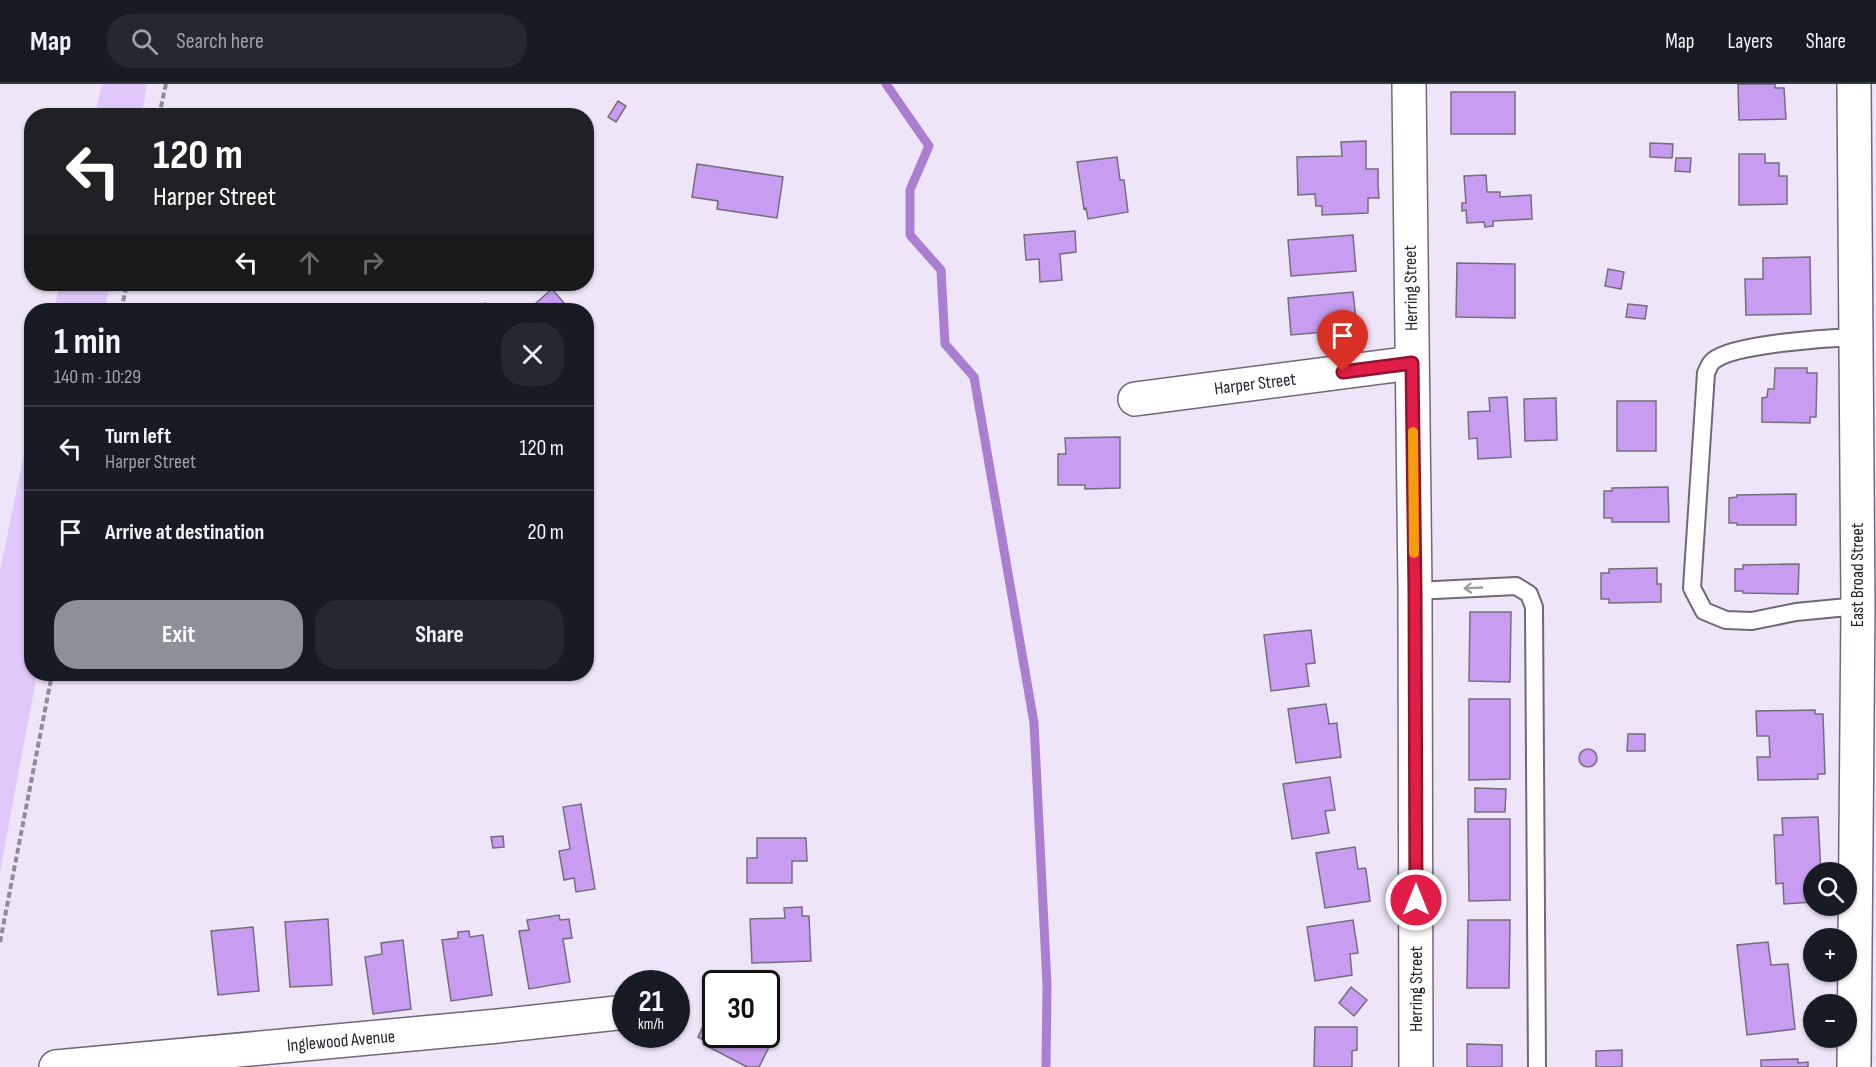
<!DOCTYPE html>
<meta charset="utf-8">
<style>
body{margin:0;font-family:"Sofia Sans Condensed",sans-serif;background:#242831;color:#f1f3f6;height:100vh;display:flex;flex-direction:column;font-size:22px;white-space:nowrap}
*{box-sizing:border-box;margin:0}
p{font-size:20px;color:#9ea1a6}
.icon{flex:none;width:33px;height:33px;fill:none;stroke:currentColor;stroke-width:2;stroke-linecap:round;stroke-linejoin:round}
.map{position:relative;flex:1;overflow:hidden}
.drawer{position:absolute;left:24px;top:219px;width:570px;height:378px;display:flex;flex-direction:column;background:#171b24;border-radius:24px;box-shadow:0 2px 4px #0004}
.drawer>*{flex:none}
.banner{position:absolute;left:24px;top:24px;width:570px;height:183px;border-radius:24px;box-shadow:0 2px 4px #0004;background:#202124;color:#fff;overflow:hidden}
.controls{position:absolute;left:1803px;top:778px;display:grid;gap:12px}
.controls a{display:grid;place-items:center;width:54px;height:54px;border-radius:50%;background:#171b24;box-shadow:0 2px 4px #0004;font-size:30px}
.speed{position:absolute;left:612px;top:886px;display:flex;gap:12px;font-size:30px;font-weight:700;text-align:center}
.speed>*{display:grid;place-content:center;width:78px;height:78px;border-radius:50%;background:#171b24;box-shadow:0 2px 4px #0004;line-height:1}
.speed small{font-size:15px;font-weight:400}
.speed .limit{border:3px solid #111;border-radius:9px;background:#fff;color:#111}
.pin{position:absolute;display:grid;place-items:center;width:51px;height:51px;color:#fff;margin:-62px -26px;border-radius:50% 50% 50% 0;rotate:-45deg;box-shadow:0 0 6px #0007}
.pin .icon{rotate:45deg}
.me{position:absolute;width:66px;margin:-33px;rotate:0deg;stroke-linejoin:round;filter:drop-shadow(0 0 4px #0008)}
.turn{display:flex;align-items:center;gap:21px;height:126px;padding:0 30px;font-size:27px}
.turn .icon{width:78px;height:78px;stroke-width:2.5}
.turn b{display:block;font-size:42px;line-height:51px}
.lanes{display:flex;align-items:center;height:57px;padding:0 30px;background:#0003;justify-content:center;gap:30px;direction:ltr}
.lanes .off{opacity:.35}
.round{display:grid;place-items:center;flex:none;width:63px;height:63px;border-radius:24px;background:#242831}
.head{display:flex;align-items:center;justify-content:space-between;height:102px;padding:0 30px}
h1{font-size:36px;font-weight:700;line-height:45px}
.button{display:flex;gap:12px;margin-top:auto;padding:12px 30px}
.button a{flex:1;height:69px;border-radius:24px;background:#8c9099;color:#fff;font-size:24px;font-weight:700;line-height:69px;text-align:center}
.button a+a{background:#242831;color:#f1f3f6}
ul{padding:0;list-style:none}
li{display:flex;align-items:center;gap:18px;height:84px;padding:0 30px;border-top:2px solid #363941}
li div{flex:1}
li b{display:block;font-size:22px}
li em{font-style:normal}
header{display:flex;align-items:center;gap:36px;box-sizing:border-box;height:84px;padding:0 30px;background:#171b24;border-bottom:2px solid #363941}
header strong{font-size:28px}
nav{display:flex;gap:33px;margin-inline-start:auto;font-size:21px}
.search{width:420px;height:54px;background:#242831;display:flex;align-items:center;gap:15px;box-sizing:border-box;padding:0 21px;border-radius:24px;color:#9ea1a6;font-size:22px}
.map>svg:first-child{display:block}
</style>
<header>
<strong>Map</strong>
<div class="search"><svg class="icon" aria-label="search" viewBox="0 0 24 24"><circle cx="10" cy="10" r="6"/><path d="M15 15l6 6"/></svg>Search here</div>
<nav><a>Map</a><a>Layers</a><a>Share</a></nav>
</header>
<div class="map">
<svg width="1876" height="983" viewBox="0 0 1876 983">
<rect width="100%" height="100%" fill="#eee5f8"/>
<path fill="#e1c8fa" d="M102,0H147L142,31H95Z
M60,200H110L105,226H54Z
M31,336L32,590H37L0,788V487Z"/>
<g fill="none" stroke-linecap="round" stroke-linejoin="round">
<path stroke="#aa7fd1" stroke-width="9" d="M886,0L929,62L910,106V151L941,186L945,260L974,293L1034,639L1047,901L1046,983"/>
</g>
<path fill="#c89df1" stroke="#756d7e" stroke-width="1.5" d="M1738,0H1775V4H1784L1786,35L1739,36Z
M1451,8H1515V50H1451Z
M618,17L626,22L616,38L608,33Z
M1366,57V85H1378V101L1379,114H1368V129L1322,131V122H1316L1315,110L1298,111L1297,73L1342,72L1341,58Z
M1650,59L1673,60L1672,74L1650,73Z
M1739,70H1765V79H1779V92H1787V120L1739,121Z
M1117,73L1120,96H1124L1128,128L1088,135L1086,124L1084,125L1077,78Z
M1676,74H1691L1690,88L1675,87Z
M697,80L783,93L777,134L717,125L718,117L692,113Z
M1486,91L1487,108H1500V113L1531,111L1532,135L1493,137V142L1485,143L1484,138L1467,139L1466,126L1462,127V119H1466L1464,92Z
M1075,147L1076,168L1060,170L1062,196L1040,198L1039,175L1026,176L1024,151Z
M1353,151L1356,187L1291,192L1288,156Z
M1810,173L1811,230L1746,231L1745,195H1763V174Z
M1457,179L1515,180V234L1456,233Z
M1608,185L1624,188L1621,205L1605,202Z
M552,205L570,226H528Z
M1353,208L1357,245L1291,251L1288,214Z
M485,219L493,226H477Z
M1628,220L1647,222L1645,235L1626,233Z
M1775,284H1807V289H1817L1816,333H1810V339L1762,338V314L1767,313L1768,305H1774Z
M1507,313L1511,373L1478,375L1477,354L1469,355L1468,328L1490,327L1489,314Z
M1556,314L1557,356L1525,357L1524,315Z
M1617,317H1656V367H1617Z
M1120,353V404L1085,405V401H1058V370H1066L1065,354Z
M1668,403L1669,438H1612V434H1604V407H1612V404Z
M1796,410V441H1737V439H1729V414L1737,413V411Z
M1799,480L1798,510L1743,509V507H1735V485H1743V481Z
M1657,484V500H1661V518L1609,519V515H1601V489H1609V485Z
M1470,528H1511L1510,598L1469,597Z
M1311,546L1315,579L1306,580L1309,602L1271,607L1264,551Z
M1469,615H1510V695L1469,696Z
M1326,620L1329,640L1337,639V642L1341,673L1296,679L1288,625Z
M1815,626V630H1823L1825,690H1818V695L1758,696L1757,673H1770L1769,652H1757L1756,627Z
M1628,650H1645V667H1627Z
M1579 674a9 9 0 1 1 18 0a9 9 0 1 1-18 0Z
M1330,693L1335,726L1325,727L1329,749L1292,755L1283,700Z
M1475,704L1506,705L1505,728H1475Z
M581,720L595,805L576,808L574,794L564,796L559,767L570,765L563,723Z
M1818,733L1821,789H1814V818L1784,820L1783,799L1776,800L1774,751H1783L1782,734Z
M1468,735H1510V816L1469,817Z
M503,752L504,763L493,764L491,753Z
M757,754H806L807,777H792V799H747V774H757Z
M1355,763L1358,785L1365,784L1366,786L1370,817L1325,824L1316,769Z
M802,823V832H809L811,877L752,879L750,835L785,834L784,824Z
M559,831L560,836L569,835L572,854L563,855L570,898L529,905L519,847L529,846L527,836Z
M328,835L332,901L290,903L285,838Z
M1353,836L1358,869L1350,870L1352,891L1315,897L1307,843Z
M1468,836H1510L1509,904H1467Z
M253,843L259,907L218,911L211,847Z
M469,847L470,853L483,851L492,911L451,917L442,856L458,854V848Z
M403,856L411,925L373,930L365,873L382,870L381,859Z
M1768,858L1771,881L1788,880L1795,945L1747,951L1737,861Z
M1351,903L1367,916L1354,932L1339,919Z
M714,920L716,951H765L773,955L759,983H747L703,960L705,957L698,953Z
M1315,943H1357V966L1352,967V983H1314Z
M1467,960L1502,961V983H1467Z
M1622,966V983H1596V967Z
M1798,975V979L1808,978V983H1761V976Z"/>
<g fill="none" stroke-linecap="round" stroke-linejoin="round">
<g stroke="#706878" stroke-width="20">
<path id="lane" d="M1855,253C1827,254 1732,260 1713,277C1710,279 1708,285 1706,289L1692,504L1704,527L1726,536L1752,537L1796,528L1858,522
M1415,507L1516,502L1529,510L1534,523L1537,983"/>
</g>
<g stroke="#706878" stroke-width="36">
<path id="street" d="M1409,0L1415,507L1416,983
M1854,0L1858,522L1854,983
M1135,315L1412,279
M56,983L498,942L626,928"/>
</g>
<path stroke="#918b98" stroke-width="4" stroke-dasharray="6 3" stroke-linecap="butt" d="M159,32L166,0
M121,226L127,200
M0,858L52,590"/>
<use href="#lane" stroke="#fff" stroke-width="16"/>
<use href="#street" stroke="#fff" stroke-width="33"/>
</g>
<defs><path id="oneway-shaft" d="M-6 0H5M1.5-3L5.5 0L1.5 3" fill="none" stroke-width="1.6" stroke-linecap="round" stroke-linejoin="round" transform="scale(1.5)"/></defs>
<use stroke="#9d9c9f" href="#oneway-shaft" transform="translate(1473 504) rotate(177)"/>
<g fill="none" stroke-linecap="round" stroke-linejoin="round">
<g stroke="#92132f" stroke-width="15">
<path id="route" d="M1343,288L1412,279L1415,507L1416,816"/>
</g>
<use href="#route" stroke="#e11d48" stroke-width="10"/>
<path stroke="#f59e0b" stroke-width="10" d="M1413,348L1414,469"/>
</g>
<g text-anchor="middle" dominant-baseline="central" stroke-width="5" stroke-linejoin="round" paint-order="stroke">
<g font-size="18" fill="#26232a" stroke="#fff">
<text transform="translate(1411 204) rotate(-91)">Herring Street</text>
<text transform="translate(1255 300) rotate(-7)">Harper Street</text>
<text transform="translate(1857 491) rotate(-90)">East Broad Street</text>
<text transform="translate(1416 905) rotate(-90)">Herring Street</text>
<text transform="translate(341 957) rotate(-5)">Inglewood Avenue</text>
</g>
</g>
</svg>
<div class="controls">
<a><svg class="icon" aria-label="search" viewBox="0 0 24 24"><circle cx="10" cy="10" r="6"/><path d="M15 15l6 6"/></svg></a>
<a>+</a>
<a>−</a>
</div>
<div class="speed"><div>21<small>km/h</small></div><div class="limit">30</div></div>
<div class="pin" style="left:1343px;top:288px;background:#d93025"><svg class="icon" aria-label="arrive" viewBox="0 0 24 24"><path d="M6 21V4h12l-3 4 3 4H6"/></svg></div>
<svg class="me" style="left:1416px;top:816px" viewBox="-20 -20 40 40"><circle r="17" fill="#e11d48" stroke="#fff" stroke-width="3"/><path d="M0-11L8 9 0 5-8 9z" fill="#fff"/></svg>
<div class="banner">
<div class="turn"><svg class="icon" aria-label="left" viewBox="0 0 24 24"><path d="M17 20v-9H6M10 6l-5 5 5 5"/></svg><div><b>120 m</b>Harper Street</div></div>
<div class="lanes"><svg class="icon" aria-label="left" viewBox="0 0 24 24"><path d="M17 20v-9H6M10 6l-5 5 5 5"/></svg><svg class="icon off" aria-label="ahead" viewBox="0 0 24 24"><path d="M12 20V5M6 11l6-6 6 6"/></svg><svg class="icon off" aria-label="right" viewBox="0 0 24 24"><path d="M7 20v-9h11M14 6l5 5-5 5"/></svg></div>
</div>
<section class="drawer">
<div class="head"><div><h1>1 min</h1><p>140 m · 10:29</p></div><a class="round"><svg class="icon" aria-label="close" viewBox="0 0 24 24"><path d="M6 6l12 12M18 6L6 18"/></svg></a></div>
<ul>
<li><svg class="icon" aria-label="left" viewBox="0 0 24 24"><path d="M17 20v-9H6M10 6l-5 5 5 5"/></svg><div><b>Turn left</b><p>Harper Street</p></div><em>120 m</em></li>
<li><svg class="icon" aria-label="arrive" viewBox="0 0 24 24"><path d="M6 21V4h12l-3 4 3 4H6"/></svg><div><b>Arrive at destination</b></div><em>20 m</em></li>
</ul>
<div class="button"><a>Exit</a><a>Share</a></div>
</section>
</div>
